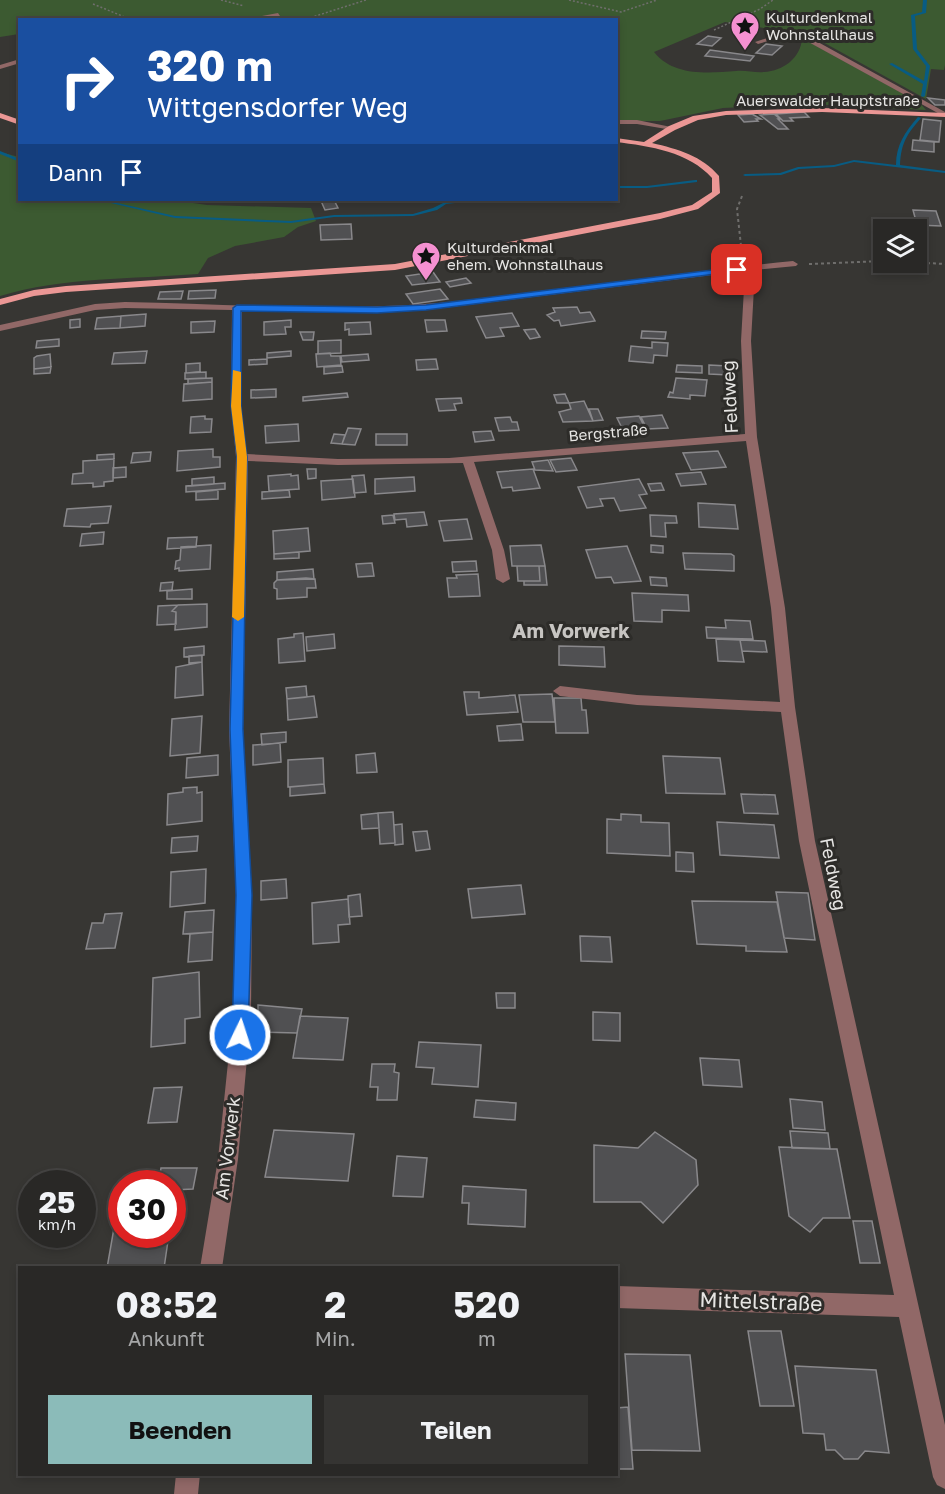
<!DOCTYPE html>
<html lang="de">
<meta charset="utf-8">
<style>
body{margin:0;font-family:"Golos Text",sans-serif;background:#353432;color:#f1f3f6;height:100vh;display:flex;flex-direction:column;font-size:22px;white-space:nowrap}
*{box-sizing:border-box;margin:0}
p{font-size:20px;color:#a5a6a7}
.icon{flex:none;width:33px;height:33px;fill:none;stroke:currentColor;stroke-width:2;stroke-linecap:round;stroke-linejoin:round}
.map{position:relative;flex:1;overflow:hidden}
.sheet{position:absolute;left:18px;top:1266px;width:600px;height:210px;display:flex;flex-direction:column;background:#292826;border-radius:0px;box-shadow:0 3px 9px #0003,0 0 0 2px #454443}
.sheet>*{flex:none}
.hud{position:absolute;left:18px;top:18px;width:600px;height:183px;border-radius:0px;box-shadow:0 3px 9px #0003,0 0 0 2px #454443;background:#1a4fa0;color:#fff;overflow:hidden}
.tools{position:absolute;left:873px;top:219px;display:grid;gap:12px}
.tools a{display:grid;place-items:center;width:54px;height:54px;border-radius:0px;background:#292826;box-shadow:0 3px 9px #0003,0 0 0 2px #454443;font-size:30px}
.speed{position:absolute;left:18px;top:1170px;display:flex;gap:12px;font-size:30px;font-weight:700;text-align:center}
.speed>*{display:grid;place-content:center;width:78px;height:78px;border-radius:50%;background:#292826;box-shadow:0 3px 9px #0003,0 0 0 2px #454443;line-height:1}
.speed small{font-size:15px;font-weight:400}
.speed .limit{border:9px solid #d22;background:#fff;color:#111}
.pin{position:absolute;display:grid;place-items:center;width:51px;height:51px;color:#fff;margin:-26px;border-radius:12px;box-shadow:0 3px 9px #0006}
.me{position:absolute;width:66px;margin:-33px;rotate:4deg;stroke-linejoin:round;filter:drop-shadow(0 0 4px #0008)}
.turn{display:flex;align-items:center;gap:21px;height:126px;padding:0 30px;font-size:27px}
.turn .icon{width:78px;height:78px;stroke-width:2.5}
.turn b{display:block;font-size:42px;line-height:51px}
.then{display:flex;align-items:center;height:57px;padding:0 30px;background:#0003;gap:12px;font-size:22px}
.eta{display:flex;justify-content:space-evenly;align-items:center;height:102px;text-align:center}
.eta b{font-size:36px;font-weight:700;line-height:42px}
.action{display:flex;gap:12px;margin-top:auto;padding:12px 30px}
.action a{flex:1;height:69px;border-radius:0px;background:#8bbbb9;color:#111;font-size:24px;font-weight:700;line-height:69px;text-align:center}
.action a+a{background:#353432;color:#f1f3f6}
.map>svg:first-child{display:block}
</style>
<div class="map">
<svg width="945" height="1494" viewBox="0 0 945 1494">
<rect width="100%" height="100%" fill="#373633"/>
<path fill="#3c5a31" d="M0,0H945V65L944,70L931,69L926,99L810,35L725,22L654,52C674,77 709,73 736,71C746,70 755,73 764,72C783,71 801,58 802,38L920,103L926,110L809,104L723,108L660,121H617L616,20H20L19,34L0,37Z
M0,152L19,157L20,200H172L207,205L311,208L316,221L298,227L284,237L235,246L208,258L198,274C133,279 63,277 0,296Z"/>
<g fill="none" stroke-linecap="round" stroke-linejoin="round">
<path fill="#085c83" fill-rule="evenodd" d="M923,0H927L926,13L915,16L917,49L930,66L925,96L923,97L921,96L923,84L889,64L892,63L924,81L926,66L913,49L911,15L922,12Z
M918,117L921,118C907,134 901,143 900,165L945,171V173L854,162L834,167L799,169L781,175L745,176L743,175L745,174L780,173L798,167L834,165L854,160L896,165C896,145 905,132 918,117Z
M0,151L20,159V162L0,154Z
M695,180H697V182L647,188H616V186H647Z
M98,200H104L175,216L291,221L334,215L413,214L433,208L445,202L465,200H475L473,201L446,204L437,210L413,216L334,217L291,223L175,218Z"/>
</g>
<path fill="#505052" stroke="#89888b" stroke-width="1.5" d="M708,36L721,38L712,46L697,44Z
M766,44L782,46L772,55L756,53Z
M710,50L754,56L750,61L705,56Z
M928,98L945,100V105H935Z
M804,112L809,117L790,118L793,121H783L776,114Z
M752,114L761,119H756L758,121L744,122L738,115Z
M774,114L780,119H778L788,129H778L760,115Z
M923,119L941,121L939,142L920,140Z
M913,140L934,142V152L912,150Z
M334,200L338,208L325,210L321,201Z
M913,210L936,211L941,226L917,225Z
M351,224L352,239L321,240L320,225Z
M433,272L440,282L412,285L406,276Z
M466,278L471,283L450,287L446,282Z
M440,289L448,299L413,304L406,294Z
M216,290L215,298L188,299L189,291Z
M183,291L181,299H158L160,292Z
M577,307L580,313L590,312L595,321L561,326L559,320L554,321L547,315L555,312L553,308Z
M512,313L519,326L500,328L504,336L486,338L476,317Z
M146,314L145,326L120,328L121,316Z
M121,316L120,328L95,329L97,318Z
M80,319V327L70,328V320Z
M291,320V327H285L286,334L264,335V322Z
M425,320H445L447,331L427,332Z
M215,321L214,332L191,333V322Z
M370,322L371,334L349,335V329L345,330V323Z
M535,329L540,337L530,339L524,330Z
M642,331L666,332L665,339L641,338Z
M300,332H314L313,340H303Z
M59,339V346L36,348L37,341Z
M341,340V353L318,354V341Z
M652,342L668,343L667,356L654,355L653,363L629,361L631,346L652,348Z
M147,351L145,363L112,364L114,353Z
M291,351V356L267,358V353Z
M330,353L331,356H340L341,365L317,367L316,354Z
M50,354L51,367L34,369V358L37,356Z
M368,354L369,360L342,362L341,356Z
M267,359V364L249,365V360Z
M436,359L438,369L417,370L416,360Z
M200,363V372L186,373V364Z
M677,365L702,366V373L676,372Z
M709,365L728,366L729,375L709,374Z
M342,366L343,372L324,374V367Z
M51,367L50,373L34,374V369Z
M206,372V378L185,379V373Z
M212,378V382L188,384V379Z
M676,378L707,380L705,396L690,395V399L668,397L670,392L673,393Z
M212,382V399L183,401L184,384Z
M276,389V397L251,398V390Z
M347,393L348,397L303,401V397Z
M565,394L569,403H557L554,395Z
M461,398L462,403L454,404L456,410L439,411L436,399Z
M584,401L593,421L563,422L559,412L571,409L569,403Z
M589,409H598L603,420L593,421Z
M662,415L668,428L647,429L641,417Z
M205,416V419H212L211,432L190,433L191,417Z
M639,416L645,428L623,430L617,418Z
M510,417L512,422H517L519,430L499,431L495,418Z
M298,424L299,441L266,443L265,426Z
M348,428L361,429L355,445L342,444Z
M491,431L494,440L475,442L473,432Z
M334,434L345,435L342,444L331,443Z
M376,434H407V445H376Z
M213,449V457H220V467L177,471L178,451Z
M718,451L726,467L691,470L683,453Z
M151,452L150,461L131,463L133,453Z
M114,454V459L97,460V455Z
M571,458L577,470L556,472L550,460Z
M114,459L113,481L104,482V486L93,487V483L72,484L73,474L83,473V461Z
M548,460L553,471L535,470L532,462Z
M126,467V477L113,478V468Z
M307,469H316V478L308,479Z
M533,469L540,488L513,491L512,487L502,488L497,472Z
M701,472L706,484L681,486L676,474Z
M291,474V476L298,475L299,489L269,491L268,476Z
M364,475L366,492L354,493L352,476Z
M214,477V484L192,486V479Z
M414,477L415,491L375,494V479Z
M353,479L355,497L322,500L321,481Z
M639,479L647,494L639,495L646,508L620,511L614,498L600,499L603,506L587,508L578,487Z
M225,483V489L186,492V486Z
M661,483L664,490L651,491L648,484Z
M218,490V499L196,500V492Z
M289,490L290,497L262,499V492Z
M698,503L735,505L738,529L699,527Z
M111,506L108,523L91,524L90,527L64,526L67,509Z
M424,512L427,525L407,527L406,519L395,520L394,514Z
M393,515L395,523L383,524L382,516Z
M650,515L676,516L677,523H665L666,537L651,536Z
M467,519L472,539L444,541L439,521Z
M308,528L310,551L274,554L273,531Z
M104,532L103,544L80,546L82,534Z
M197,537L196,547L167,549L168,538Z
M211,545L210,569L179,571V568L175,569L176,561L180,560L181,547Z
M541,545L545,566H512L510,546Z
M651,545L663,546V553L651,552Z
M627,546L641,581L614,583L611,577L596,578L586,550Z
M299,552V558L274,559V554Z
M683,553L731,554L734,556V571L685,569Z
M476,561L477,571L453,572L452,562Z
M372,563L374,576L358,577L356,564Z
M517,566H539L540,581H518Z
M539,566H545L547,585H524V581H540Z
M313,569L314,579L277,580V572Z
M478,574L480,596L449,597L447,578H457L456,575Z
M650,577L666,578L667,586L651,585Z
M306,578L315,579L316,588H307V597L277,599V589L274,588V583L277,580Z
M173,582L172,590L160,591L161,583Z
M192,589V599H167V591Z
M632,593L688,595L689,611L662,610V622L634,621Z
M207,604V627L175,630L176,612L172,611L178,605Z
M178,605L172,611L176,612V624L157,625L158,606Z
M725,620L750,621L753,639L707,638L706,627L726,628Z
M303,633L305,661L279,663L278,639L294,637V634Z
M334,634L335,648L307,651L306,637Z
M716,639L740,640L744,662L718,661Z
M740,640L765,641L767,652L742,651Z
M204,646V655L184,657V648Z
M559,646L604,647L605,667L559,665Z
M202,655V662L189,663V656Z
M202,662L203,695L175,698L176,667Z
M306,686L307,697L287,699L286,688Z
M464,692H479V698L515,695L518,712L467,715Z
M552,694L555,722H523L519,695Z
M314,696L317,717L288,720L287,699Z
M554,698H581L582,710H586L588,733H556Z
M202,716L200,753L170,756L172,719Z
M521,724L523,740L499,741L497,726Z
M286,732V742L262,745L261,734Z
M280,743L281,762L253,765V745Z
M375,753L377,772L357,773L356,755Z
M218,755V775L186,778L187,758Z
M663,756L720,758L725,794L666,793Z
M323,758L324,784L288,787V760Z
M324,784L325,793L290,796V787Z
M197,787V793L202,792V821L167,825L168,794L183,792V788Z
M741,794L775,795L778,814L744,813Z
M393,812L395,843L380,844L378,813Z
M378,813L379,828L362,829L361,815Z
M621,814L641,815V822L669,823L670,856L607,853V819L621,820Z
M717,822L774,825L779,858L720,855Z
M402,824L403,844L395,845L394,825Z
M427,831L430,849L416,851L413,832Z
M198,836L197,851L171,853L172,838Z
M676,852L693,853L694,872L676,871Z
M206,869L205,903L170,907L171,872Z
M286,879L287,898L261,900V881Z
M521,885L525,914L472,918L468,889Z
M776,892L808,893L815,940L784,938Z
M360,894L362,916L349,917L348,896Z
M348,899L350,924L338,925L339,942L313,944L312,903Z
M692,901L777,902L787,952L746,951V946L697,944Z
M214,910L213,932L183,934L185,912Z
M122,913L115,948L86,949L92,923H103L105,914Z
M213,932L212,960L188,962L190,934Z
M580,936L610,937L612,962L581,961Z
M199,972L200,1017L185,1019V1043L151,1047L153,978Z
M496,993H515V1008H497Z
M258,1005L302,1009L297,1033L258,1032Z
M593,1012L620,1013V1041L593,1040Z
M300,1016L348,1018L343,1060L293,1058Z
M419,1042L481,1045L478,1087L432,1084L434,1068L416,1067Z
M700,1058L739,1060L742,1087L703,1085Z
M372,1064H395L394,1072L399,1073L397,1100H377L378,1087H370Z
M182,1087L177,1122L148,1123L154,1088Z
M790,1099L822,1102L825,1130L793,1128Z
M476,1100L516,1103L515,1120L474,1117Z
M274,1130L354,1134L348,1181L265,1177Z
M790,1131L828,1133L830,1149L792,1148Z
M655,1132L696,1160L698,1185L663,1223L641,1202H594V1145L638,1148Z
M779,1147L837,1149L850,1218H823L810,1232L789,1216Z
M397,1156L427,1158L423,1197L393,1196Z
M161,1168H197L193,1189L172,1190V1184H158Z
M463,1186L526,1190L525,1227L468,1224L469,1203H462Z
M118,1205H122V1234H169L164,1268H107Z
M853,1221H872L880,1263H860Z
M748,1331H781L794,1406H760Z
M625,1354L690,1355L700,1451L632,1450Z
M795,1366L876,1370L889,1453L865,1451L858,1459H844L835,1450H826L824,1434L803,1433Z
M628,1407L633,1469H616V1408Z"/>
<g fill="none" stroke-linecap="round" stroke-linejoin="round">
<path stroke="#6f6e6c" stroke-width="1.5" stroke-dasharray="2 2" stroke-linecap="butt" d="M221,0L244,6
M569,0L621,12L657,0
M93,4L132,20
M303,20L366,0
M714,30L760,9L773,0"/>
<path stroke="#6f6e6c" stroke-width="2" stroke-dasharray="3 3" stroke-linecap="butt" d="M742,196L737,209L742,255
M909,262L945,264
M809,264L884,261"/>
<path fill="#916867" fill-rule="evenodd" d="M278,13L280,16L249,20L252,18Z
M785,32L807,36L945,112V117L803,39L785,36L758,44L755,42Z
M20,59V63L0,69V65Z
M616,120H637L676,128L672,130L637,124H616Z
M793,261L798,264L796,266L755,270L751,341L757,437L785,608L795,707L815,841L945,1425V1489L937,1485L933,1477L899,1317L616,1308V1286L894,1295L799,841L781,712L637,705L560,696L553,691L560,686L637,695L780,702L771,608L746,441L474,462L504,550L510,579L503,583L496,579L492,550L463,463L338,465L248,461L243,729L252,895L251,1014L238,1159L222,1268H200L218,1159L233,1014L236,895L229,729L236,457L231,406L232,310L125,308L95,310L0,331V325L95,304L125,302C224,304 325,311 424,304C547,296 670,273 793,261ZM745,271L741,341L745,434L449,458L338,459L247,454L241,406L242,310L377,313L426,310Z
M176,1474H200L198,1494H174Z"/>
<path fill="#eb9795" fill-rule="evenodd" d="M822,108L945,113V117L822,112L726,115L698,120L675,130L652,143C678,149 702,156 719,176L720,193L698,209L660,219L395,270L66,292L34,296L0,305V299L34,290L66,286L395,264L660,213L692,205L712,192V178C689,152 650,146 616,142V138L644,142L669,126L693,116L726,111Z
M0,113L20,120V125L0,118Z"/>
</g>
<path fill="#1a73e8" stroke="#114b97" stroke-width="1.5" d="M737,267L741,270L740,271L426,310L377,313L241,311V406L247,457L243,729L252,895L248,1035L246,1040L240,1042L234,1040L232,1035L236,895L230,729L237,457L231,406L233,308L237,305L377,307L426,305Z"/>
<path fill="#f59e0b" d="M233,370L241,372V406L247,457L244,617L238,621L232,617L237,457L231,406Z"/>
<defs>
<g id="sight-pin" transform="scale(1.5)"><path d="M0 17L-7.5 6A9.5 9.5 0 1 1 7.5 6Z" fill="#f590d1" stroke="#2d2c29"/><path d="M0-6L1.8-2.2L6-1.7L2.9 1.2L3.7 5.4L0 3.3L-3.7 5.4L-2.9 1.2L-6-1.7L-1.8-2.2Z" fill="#111"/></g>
</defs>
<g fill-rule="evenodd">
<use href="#sight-pin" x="745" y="26"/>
<use href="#sight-pin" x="426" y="256"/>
</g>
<g text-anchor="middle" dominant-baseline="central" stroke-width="6" stroke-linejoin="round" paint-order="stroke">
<g font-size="15" fill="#e6e5e3" stroke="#2d2c29" text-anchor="start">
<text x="766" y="17">Kulturdenkmal<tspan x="766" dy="17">Wohnstallhaus</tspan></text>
<text x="447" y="247">Kulturdenkmal<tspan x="447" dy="17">ehem. Wohnstallhaus</tspan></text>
</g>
<g font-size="15" fill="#e6e5e3" stroke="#2d2c29">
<text x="828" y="100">Auerswalder Hauptstraße</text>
<text transform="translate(608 432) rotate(-5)">Bergstraße</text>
</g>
<g font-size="18" fill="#e6e5e3" stroke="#2d2c29">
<text transform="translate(729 397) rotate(-93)">Feldweg</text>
<text transform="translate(834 874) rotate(79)">Feldweg</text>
<text transform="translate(227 1148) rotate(-83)">Am Vorwerk</text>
</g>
<g font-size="20" font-weight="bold" fill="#c7c5c2" stroke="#2d2c29">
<text x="571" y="630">Am Vorwerk</text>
</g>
<g font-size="21" fill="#e6e5e3" stroke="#2d2c29">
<text transform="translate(761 1301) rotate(2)">Mittelstraße</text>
</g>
</g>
</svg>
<div class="tools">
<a><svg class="icon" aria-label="layers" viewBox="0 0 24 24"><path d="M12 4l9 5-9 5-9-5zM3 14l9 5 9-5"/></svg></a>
</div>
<div class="speed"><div>25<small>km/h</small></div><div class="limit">30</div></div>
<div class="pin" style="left:737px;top:270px;background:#d93025"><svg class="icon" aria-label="arrive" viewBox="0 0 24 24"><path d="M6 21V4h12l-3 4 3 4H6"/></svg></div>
<svg class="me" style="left:240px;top:1035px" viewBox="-20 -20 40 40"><circle r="17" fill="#1a73e8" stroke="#fff" stroke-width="3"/><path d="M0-11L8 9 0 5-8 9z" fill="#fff"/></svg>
<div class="hud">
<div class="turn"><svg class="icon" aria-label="right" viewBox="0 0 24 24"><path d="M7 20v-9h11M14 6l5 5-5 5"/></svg><div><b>320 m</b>Wittgensdorfer Weg</div></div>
<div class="then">Dann<svg class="icon" aria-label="arrive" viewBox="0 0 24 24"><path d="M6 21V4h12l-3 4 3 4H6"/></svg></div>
</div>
<section class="sheet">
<div class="eta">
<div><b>08:52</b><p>Ankunft</p></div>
<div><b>2</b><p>Min.</p></div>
<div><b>520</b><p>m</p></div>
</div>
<div class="action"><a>Beenden</a><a>Teilen</a></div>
</section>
</div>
